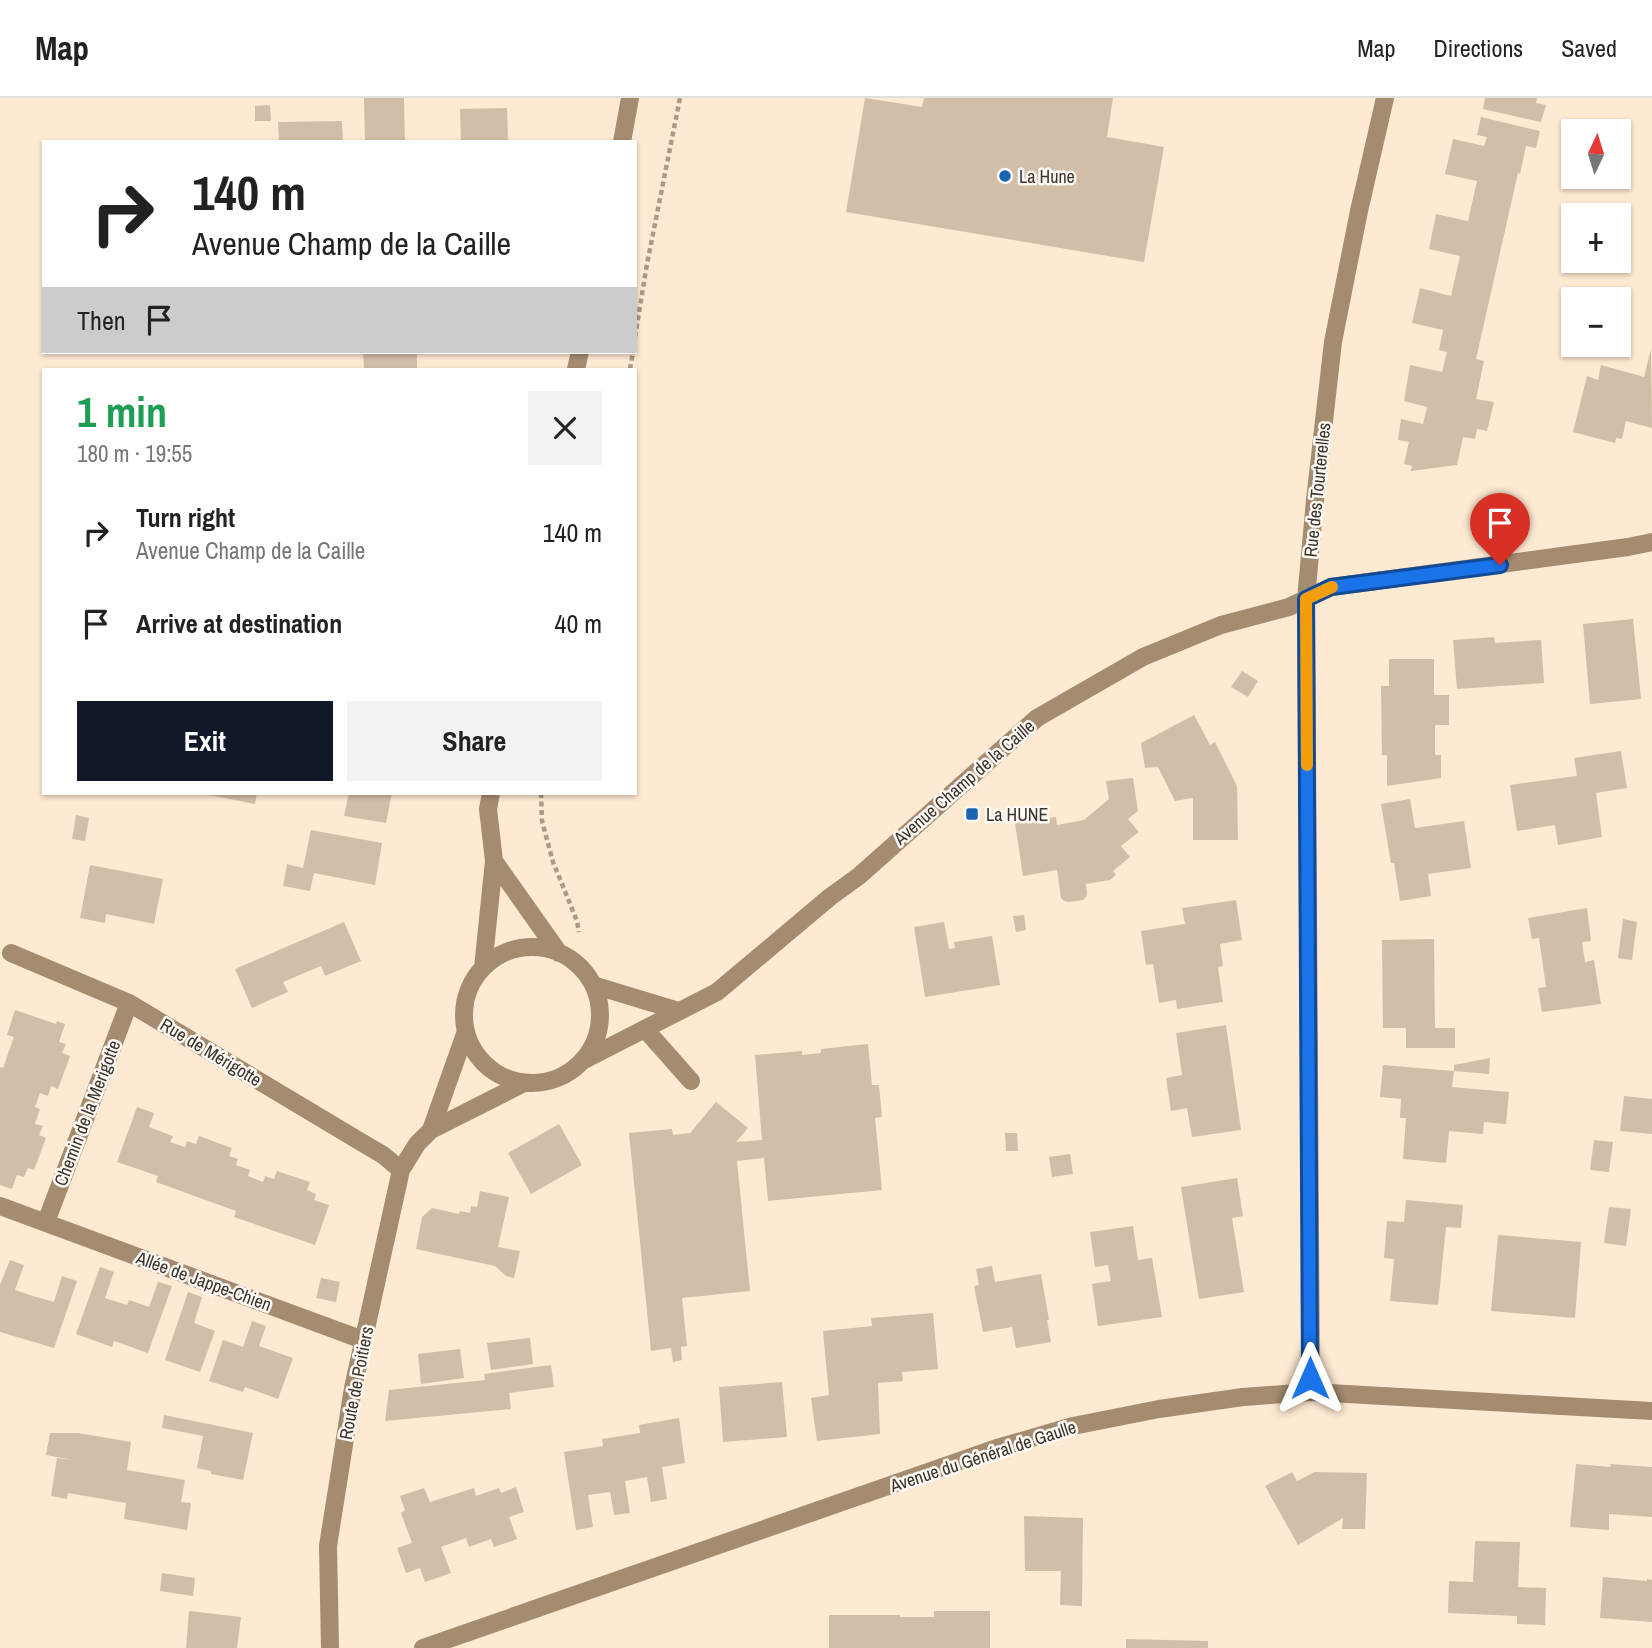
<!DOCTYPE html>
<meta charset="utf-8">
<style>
body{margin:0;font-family:"Archivo Narrow",sans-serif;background:#f2f2f2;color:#222;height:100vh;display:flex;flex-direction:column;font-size:26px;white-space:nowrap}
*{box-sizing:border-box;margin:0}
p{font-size:23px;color:#767676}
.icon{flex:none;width:38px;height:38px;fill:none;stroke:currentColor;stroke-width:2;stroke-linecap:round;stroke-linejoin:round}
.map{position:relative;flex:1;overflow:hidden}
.panel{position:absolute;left:42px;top:270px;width:595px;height:427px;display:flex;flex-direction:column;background:#fff;border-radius:0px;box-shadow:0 2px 5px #0004}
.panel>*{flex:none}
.top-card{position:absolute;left:42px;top:42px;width:595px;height:214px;border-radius:0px;box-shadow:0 2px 5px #0004;background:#fff;color:#222;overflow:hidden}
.needle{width:46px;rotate:4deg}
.buttons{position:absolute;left:1561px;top:21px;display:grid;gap:14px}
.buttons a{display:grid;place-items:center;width:70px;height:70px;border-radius:0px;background:#fff;box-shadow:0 2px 5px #0004;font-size:35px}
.pin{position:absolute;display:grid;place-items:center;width:60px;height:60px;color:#fff;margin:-72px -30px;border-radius:50% 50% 50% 0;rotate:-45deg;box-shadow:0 0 7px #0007}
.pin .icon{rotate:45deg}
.me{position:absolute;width:77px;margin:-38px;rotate:0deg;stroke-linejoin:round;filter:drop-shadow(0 0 5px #0008)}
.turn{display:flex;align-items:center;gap:24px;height:147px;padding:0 35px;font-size:32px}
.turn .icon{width:91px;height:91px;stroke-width:2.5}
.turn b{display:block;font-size:49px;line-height:60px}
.then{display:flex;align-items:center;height:66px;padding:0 35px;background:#0003;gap:14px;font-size:26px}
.round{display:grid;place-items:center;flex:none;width:74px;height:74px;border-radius:0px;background:#f2f2f2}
.head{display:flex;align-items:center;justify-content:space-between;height:119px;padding:0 35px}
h1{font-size:42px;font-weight:800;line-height:52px;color:#1e9e55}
.button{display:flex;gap:14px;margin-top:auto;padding:14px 35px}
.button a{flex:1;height:80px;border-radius:0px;background:#111827;color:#fff;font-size:28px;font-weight:800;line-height:80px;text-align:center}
.button a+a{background:#f2f2f2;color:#222}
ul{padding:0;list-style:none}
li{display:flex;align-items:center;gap:21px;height:91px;padding:0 35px}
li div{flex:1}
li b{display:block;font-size:26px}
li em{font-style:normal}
header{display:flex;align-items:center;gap:42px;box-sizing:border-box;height:98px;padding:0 35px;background:#fff;border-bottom:2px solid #e0e0e0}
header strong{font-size:33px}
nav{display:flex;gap:38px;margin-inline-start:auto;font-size:24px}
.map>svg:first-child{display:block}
</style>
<header>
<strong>Map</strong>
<nav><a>Map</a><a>Directions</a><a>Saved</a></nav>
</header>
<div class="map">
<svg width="1652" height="1550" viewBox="0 0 1652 1550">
<rect width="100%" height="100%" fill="#fee9d2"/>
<path fill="#d2bea8" d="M364,0H404L405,44H365Z
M865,0L922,9L924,0H1113L1107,39L1164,49L1144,164L846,114Z
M1485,0H1537L1536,5L1546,7L1541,24L1483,11Z
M270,7L271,23H255V8Z
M507,10L508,44H461L460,11Z
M1481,19L1540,33L1536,50L1526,48L1520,76L1518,75L1476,261L1484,263L1476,301L1494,304L1487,333L1477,331L1475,341L1463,339L1457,367L1411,373L1412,368L1404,366L1409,344L1398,342L1401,321L1423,326L1427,309L1404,303L1410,267L1442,274L1447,254L1439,252L1443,232L1412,225L1420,190L1451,198L1460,158L1429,151L1436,116L1468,123L1477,83L1445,76L1453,41L1484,48L1487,39L1477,37Z
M342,23L343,44H279L278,24Z
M1651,251L1652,330L1626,323L1622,341L1616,340L1615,345L1573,334L1587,278L1598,282L1601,267L1644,279Z
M363,254H417V271H364Z
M1633,521L1641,601L1590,606L1583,526Z
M1494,539L1495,545L1541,542L1544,585L1457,591L1453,542Z
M1389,561H1434V597H1449V627H1435V657H1441V680L1387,688V657H1382L1381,588H1389Z
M1242,573L1258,583L1248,599L1231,589Z
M1194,617L1210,647L1215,644L1237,688L1238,742H1193V700L1175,703L1158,669L1145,670L1141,645Z
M1621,653L1627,690L1596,695L1602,739L1558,747L1555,727L1517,733L1510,687L1577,678L1574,660Z
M1133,680L1138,713L1128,721L1139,734L1121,748L1130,759L1113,773L1116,777L1110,782L1086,786L1087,796L1086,799L1083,802L1068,804L1064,803L1061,800L1057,772L1023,778L1015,725L1056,719L1057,727L1084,722L1109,701L1106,683Z
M205,695H257L255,706L204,696Z
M349,695H392L386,725L344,718Z
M1410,701L1415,730L1464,723L1471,770L1428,776L1431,798L1400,803L1394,765H1391L1381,706Z
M76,717L89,720L85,743L72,741Z
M311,732L382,745L375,787L314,775L310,793L283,788L287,766L303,770Z
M90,767L163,781L154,826L106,816L105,825L80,820Z
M1236,802L1242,842L1220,846L1223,868L1218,869L1223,904L1177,911L1176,902L1159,905L1153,866L1146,867L1141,833L1185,826L1182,810Z
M1587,810L1591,843L1582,844L1585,864L1594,862L1601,906L1542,914L1538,890L1546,889L1539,840L1532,841L1528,820Z
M1024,817L1026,832L1016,834L1013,818Z
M1623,821L1637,824L1632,862L1618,860Z
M344,824L361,863L325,878L321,868L283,884L288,894L252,910L235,871Z
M944,824L949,851L955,850L954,844L992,838L1000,887L925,899L914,829Z
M1434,841L1435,930H1455V950H1406V930H1383L1382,842Z
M15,912L56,926L57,923L65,926L59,944L66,946L62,955L70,958L58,991L51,988L48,998L40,995L35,1009L40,1011L35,1026L43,1028L39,1037L46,1040L34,1072L28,1070L24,1079L17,1077L12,1091L0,1087V969L3,970L14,939L7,937Z
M1226,927L1241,1032L1192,1039L1187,1010L1171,1013L1166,980L1182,977L1176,935Z
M868,946L872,987H879L882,1019L875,1020L882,1092L768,1103L764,1060L737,1063L750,1193L682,1200L687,1248L681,1249L682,1262L673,1264L671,1250L651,1253L629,1035L672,1031L673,1037L690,1035L716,1004L748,1030L736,1044L762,1042L755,957L802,953V957L821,955V951Z
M1490,960L1489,976L1454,973V967Z
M1383,967L1454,973L1452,989L1509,994L1506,1026L1484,1024L1483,1036L1449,1033L1446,1065L1403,1061L1406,1020H1400L1401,1001L1380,999Z
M1624,998L1652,1001V1036L1620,1033Z
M137,1009L154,1015L149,1029L173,1038L170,1044L185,1049L187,1043L196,1046L199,1038L232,1050L229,1058L238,1061L236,1067L250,1072L248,1078L263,1084L265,1078L274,1081L277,1073L310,1084L307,1092L316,1096L314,1102L329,1107L315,1147L234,1119L236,1113L156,1084L158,1078L117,1064Z
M559,1026L582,1067L531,1096L508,1055Z
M1005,1035H1017L1018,1053H1006Z
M1594,1042L1613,1044L1609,1074L1590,1072Z
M1070,1056L1073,1076L1052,1079L1049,1059Z
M1237,1080L1243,1118L1232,1120L1244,1194L1199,1201L1181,1089Z
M480,1093L509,1099L498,1149L520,1153L514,1180L506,1178L495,1168L416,1151L422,1119L432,1110L459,1116L460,1113L470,1115L471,1108L477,1109Z
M1406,1102L1463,1107L1461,1130L1446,1129L1438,1207L1390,1203L1394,1161L1384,1160L1387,1123L1404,1124Z
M1609,1109L1631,1111L1626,1148L1604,1145Z
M1133,1128L1138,1162L1152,1160L1162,1219L1098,1228L1092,1186L1111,1183L1108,1167L1095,1169L1090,1134Z
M1498,1137L1581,1144L1575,1220L1491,1213Z
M10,1162L24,1167L15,1192L33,1198L54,1204L62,1178L77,1183L54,1250L0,1234V1187Z
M992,1168L995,1184L1041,1176L1049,1222H1047L1051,1244L1016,1250L1012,1229L983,1234L974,1188L979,1187L976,1171Z
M100,1169L114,1174L105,1200L127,1207L129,1202L149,1209L158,1184L172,1188L148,1255L114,1243L112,1249L76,1236Z
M321,1180L340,1184L336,1204L316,1200Z
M188,1194L202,1199L194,1225L215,1233L200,1274L165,1262Z
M933,1215L938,1271L902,1274L903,1283L878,1285L880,1336L817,1343L811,1300L829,1297L823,1233L872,1228L871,1220Z
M252,1223L266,1228L259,1248L293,1260L278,1301L245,1289L243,1294L209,1283L223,1242L243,1249Z
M530,1240L533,1266L491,1272L487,1245Z
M460,1251L464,1280L421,1286L418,1256Z
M551,1267L554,1289L509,1295L511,1311L385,1323L389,1292L485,1282L484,1276Z
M782,1284L787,1339L723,1344L719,1289Z
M164,1317L253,1335L243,1382L211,1376V1373L197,1370L203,1338L162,1330Z
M679,1320L685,1365L662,1369L667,1401L651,1404L647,1379L625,1383L630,1415L614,1417L610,1394L588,1397L593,1429L576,1432L564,1354L603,1348L602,1341L640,1335L639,1327Z
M50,1335H78L131,1344L127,1372L185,1382L181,1404L191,1405L187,1432L124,1421L126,1405L68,1395L67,1401L51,1398L57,1360L73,1362L46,1357Z
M1576,1366L1611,1369L1610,1366L1652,1369V1419L1609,1416V1432L1570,1429Z
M1292,1374L1297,1383L1315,1374L1367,1375L1365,1431H1342L1343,1420L1298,1447L1265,1388Z
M516,1389L524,1414L509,1419L517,1441L494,1449L491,1441L469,1449L466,1440L441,1449L451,1475L425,1484L420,1470L406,1475L397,1450L412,1445L401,1415L405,1412L400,1398L424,1390L430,1404L474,1390L476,1398L499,1390L501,1395Z
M1024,1418L1083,1420L1082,1508L1060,1507L1061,1473H1025Z
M1475,1443L1520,1444L1518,1489L1546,1490L1545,1527L1517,1526V1518L1448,1515L1449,1483L1473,1484Z
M162,1475L195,1480L193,1498L160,1493Z
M1603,1479L1647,1483V1481L1652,1482V1524L1600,1520Z
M189,1513L241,1519L237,1550H186Z
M934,1513H990V1550H829V1517H900V1519H934Z
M1126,1541L1208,1543V1550H1126Z"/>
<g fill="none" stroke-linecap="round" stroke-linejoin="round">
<path stroke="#aa9a89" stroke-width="4.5" stroke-dasharray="5 3.5" stroke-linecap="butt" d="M635,239L647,166L680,0
M630,271L633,254
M541,695L542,723L553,764L577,823L579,834"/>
<path stroke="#a58c71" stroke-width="18" d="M622,44L630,0
M576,271L580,254
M494,763L559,855
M464 917a68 68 0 1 1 136 0a68 68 0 1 1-136 0Z
M11,855L129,905L361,1044L383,1057L401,1072
M483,870L494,763L488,711L491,695
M593,887L679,913
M645,931L691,983
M584,962L717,894L830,799L859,778L1037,620L1143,559L1221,527L1289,509L1331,489L1628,449L1652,444
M431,1032L465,936
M0,1108L363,1242
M46,1124L129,905
M1311,1294L1306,501L1315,402L1333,244L1359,113L1385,0
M330,1550L328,1448L353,1290L401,1072L417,1046L431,1032L522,986
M423,1550L997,1350L1073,1328L1159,1311L1243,1299L1311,1294L1652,1313"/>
</g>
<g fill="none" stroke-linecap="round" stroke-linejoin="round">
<g stroke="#114b97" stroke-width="18">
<path id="route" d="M1310,1280L1306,501L1331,489L1500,467"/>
</g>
<use href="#route" stroke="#1a73e8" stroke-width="12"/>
<path stroke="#f59e0b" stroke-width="12" d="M1307,667L1306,501L1332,489"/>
</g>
<g fill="#1b64b3" stroke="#fdf9f5" stroke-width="2.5">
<circle cx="1005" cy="78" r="7"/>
<rect x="965" y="709" width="14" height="14" rx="3.5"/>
</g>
<g text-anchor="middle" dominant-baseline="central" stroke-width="5" stroke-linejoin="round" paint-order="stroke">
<g font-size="18" fill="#3b332a" stroke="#fdf9f5" text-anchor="start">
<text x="1019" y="78">La Hune</text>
<text x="986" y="716">La HUNE</text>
</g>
<g font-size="18" fill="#3b332a" stroke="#fdf9f5">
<text transform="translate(1317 392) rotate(-84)">Rue des Tourterelles</text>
<text transform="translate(964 684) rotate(-41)">Avenue Champ de la Caille</text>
<text transform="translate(211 954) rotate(31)">Rue de Mérigotte</text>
<text transform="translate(87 1015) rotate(-69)">Chemin de la Merigotte</text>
<text transform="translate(204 1183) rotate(20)">Allée de Jappe-Chien</text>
<text transform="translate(356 1285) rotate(-79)">Route de Poitiers</text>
<text transform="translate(983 1358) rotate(-18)">Avenue du Général de Gaulle</text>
</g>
</g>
</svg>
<div class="buttons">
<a><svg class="needle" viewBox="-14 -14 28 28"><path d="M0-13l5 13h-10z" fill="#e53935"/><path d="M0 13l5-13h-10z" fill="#767676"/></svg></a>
<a>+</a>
<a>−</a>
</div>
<div class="pin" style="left:1500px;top:467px;background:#d93025"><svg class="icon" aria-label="arrive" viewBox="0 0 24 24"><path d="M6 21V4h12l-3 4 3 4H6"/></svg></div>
<svg class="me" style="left:1310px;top:1280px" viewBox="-20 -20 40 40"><path d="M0-17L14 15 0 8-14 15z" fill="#1a73e8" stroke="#fff" stroke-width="4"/></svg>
<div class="top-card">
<div class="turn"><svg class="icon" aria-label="right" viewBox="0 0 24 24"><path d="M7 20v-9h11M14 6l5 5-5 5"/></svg><div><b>140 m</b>Avenue Champ de la Caille</div></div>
<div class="then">Then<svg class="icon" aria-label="arrive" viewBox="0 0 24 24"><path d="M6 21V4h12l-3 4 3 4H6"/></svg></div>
</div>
<section class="panel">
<div class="head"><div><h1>1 min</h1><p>180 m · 19:55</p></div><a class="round"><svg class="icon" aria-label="close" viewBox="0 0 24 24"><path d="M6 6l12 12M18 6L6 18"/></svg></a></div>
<ul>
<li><svg class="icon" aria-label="right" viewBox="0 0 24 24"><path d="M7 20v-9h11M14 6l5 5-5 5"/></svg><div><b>Turn right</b><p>Avenue Champ de la Caille</p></div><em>140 m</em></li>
<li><svg class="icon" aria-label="arrive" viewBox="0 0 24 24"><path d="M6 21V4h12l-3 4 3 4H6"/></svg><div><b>Arrive at destination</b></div><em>40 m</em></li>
</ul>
<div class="button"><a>Exit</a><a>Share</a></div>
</section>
</div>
